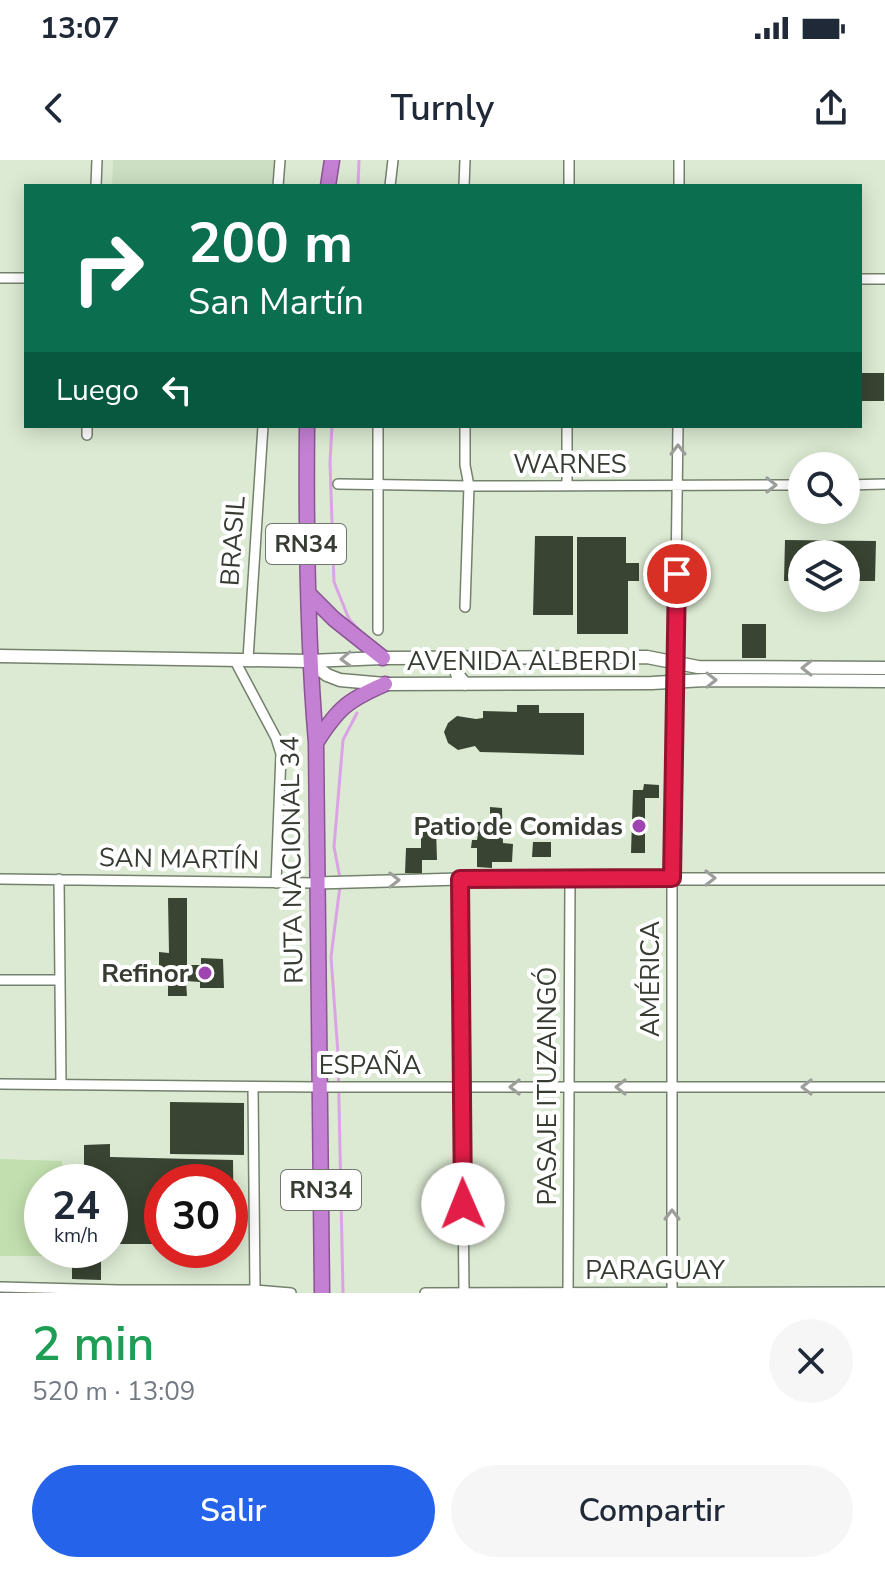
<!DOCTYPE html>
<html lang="es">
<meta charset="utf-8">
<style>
body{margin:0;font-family:"Nunito Sans",sans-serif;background:#f6f6f7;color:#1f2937;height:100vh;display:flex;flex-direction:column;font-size:30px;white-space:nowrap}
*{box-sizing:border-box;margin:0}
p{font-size:26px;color:#747a83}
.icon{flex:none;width:44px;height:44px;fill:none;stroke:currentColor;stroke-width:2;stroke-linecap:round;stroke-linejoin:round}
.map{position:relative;height:1133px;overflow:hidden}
.sheet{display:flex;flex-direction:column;background:#fff;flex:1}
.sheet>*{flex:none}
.banner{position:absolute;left:24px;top:24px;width:838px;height:244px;border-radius:0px;box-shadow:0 4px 20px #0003;background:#0b6e4f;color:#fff;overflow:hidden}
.tools{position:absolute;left:788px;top:292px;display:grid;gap:16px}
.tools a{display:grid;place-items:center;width:72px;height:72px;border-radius:50%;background:#fff;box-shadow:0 4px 20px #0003;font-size:40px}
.speed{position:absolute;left:24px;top:1004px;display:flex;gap:16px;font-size:40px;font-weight:700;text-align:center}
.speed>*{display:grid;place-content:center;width:104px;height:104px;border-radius:50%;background:#fff;box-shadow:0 4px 20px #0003;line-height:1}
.speed small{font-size:20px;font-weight:400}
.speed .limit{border:12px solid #d22;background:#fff;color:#111}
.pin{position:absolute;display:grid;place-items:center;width:68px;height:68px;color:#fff;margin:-34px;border:4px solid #fff;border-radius:50%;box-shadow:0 2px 8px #0007}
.me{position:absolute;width:88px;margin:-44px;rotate:359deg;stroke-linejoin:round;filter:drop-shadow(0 0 6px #0008)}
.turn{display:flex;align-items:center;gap:28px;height:168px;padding:0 32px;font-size:36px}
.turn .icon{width:104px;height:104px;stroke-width:2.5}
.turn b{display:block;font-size:56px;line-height:68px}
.then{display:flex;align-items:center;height:76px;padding:0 32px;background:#0003;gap:16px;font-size:30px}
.round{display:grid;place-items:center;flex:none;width:84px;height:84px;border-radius:42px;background:#f6f6f7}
.overview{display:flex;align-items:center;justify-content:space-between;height:136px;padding:0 32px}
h1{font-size:48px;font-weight:600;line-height:60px;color:#1e9e55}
.action{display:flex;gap:16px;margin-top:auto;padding:16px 32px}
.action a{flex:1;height:92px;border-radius:48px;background:#2563eb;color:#fff;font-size:32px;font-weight:600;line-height:92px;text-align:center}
.action a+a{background:#f6f6f7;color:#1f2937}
.status{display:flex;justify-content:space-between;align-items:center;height:56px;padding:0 40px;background:#fff;direction:ltr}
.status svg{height:22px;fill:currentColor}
header{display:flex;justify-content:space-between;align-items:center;height:104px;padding:0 32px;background:#fff;font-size:36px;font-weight:600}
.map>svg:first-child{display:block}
</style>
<div class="status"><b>13:07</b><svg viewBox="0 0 49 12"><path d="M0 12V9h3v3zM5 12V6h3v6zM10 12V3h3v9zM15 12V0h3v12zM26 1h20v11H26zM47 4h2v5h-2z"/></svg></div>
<header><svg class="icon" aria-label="back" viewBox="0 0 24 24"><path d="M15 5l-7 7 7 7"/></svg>Turnly<svg class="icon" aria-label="share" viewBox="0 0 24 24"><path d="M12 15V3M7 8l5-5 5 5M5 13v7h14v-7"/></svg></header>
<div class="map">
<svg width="885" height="1133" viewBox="0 0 885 1133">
<rect width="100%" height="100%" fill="#dcead3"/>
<path fill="#ccdfc2" d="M113,0H280L278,26H112Z"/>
<path fill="#c2e0af" d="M0,999L62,1001V1022H42V1090H62L61,1096H0Z"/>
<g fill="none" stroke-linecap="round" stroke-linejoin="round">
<path stroke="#dba3e6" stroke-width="3" d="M358,26L359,0
M332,266L330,302L334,422L349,459L360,471
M340,718L334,687L343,580L357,553
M340,726L331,797L338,894L343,1133"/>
</g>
<path fill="#394432" d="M860,213H884V241H860Z
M535,376H573V455H533Z
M577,377H626V403H639V421H628V474H577Z
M785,380L876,381L875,421H846V394H802V421H784Z
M742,464H766V498H742Z
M517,545H539V553H584V595L480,592L475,586L458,590L448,583L444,572L448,563L457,556L476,559L483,558V551L517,552Z
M644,624L659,625V638H645V693H631L633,630H643Z
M490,647L502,648L503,683L513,684L512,702H492V708L477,707V688H471L472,680H477L478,674H471L472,662H490Z
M421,668L436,669L437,700H422V714L405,713L406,688H421Z
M533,682H551V697H532Z
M168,738H187V805H201V798L223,799L224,828H200V822L186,821L187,836H168V814L159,813V792L169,793Z
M170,942L244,943V995L170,994Z
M110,984V997L233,1000L234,1084H230V1022H162V1084H110V1022H84V985Z
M85,1092H101V1120L72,1119V1102H84Z"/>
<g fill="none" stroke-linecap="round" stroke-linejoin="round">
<g stroke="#74816c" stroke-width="12">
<path id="minor" d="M96,26L97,0
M278,26L280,0
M390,26L393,0
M464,26L465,0
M569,26V0
M679,26V0
M0,118H26
M860,119H885
M378,266V470
M465,266V305L469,326L465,447
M87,275V266
M338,324L469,326L802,325
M567,325V266
M846,325L885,324
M234,499L276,578L281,594L276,723
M248,499L263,266
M0,719L316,723
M59,719L61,925
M460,719L464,1133
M0,820H60
M0,924L319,927H885
M253,927L255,1130
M0,1127L119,1130H255L291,1133
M425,1133L885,1132
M568,1133L570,719
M672,1133V718L678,266"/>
</g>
<g stroke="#74816c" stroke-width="14">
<path id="tertiary" d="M316,723L460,719H885"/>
</g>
<g stroke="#74816c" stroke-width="15">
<path id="secondary" d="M0,496L309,501L383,498L647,497L698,507L885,508
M309,501L327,515L340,520L385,524L652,523L705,520L885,521
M465,524L457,514V507L465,497"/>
</g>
<g stroke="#8a5493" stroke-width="17">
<path id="trunk" d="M328,26L332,0
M307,266C306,372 307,477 316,583L322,1133
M309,434L334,459L383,498
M316,583C338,548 348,540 385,524"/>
</g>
<use href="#minor" stroke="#fff" stroke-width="9"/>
<use href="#tertiary" stroke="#fff" stroke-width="11"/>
<use href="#secondary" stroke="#fff" stroke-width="12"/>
<use href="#trunk" stroke="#c480d2" stroke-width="14"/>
</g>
<defs><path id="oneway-chevron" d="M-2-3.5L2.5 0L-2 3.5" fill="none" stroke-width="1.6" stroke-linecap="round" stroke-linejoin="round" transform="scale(2)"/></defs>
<g stroke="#9b9e99">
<use href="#oneway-chevron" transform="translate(678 290) rotate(-90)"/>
<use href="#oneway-chevron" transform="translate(771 325)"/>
<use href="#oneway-chevron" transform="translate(346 499) rotate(178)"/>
<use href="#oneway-chevron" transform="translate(807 508) rotate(-180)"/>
<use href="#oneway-chevron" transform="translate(711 520) rotate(-1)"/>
<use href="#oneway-chevron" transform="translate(710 718)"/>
<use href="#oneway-chevron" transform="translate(394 720) rotate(-1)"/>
<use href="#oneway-chevron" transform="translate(515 927) rotate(180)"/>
<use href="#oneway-chevron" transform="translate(621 927) rotate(-180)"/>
<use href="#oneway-chevron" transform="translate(807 927) rotate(180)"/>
<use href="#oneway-chevron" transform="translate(672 1055) rotate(-90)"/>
</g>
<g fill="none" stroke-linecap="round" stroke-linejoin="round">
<g stroke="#92132f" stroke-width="20">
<path id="route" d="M463,1044L460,719L672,718L677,414"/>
</g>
<use href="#route" stroke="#e11d48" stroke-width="14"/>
</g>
<g fill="#9f45b1" stroke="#fff" stroke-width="3">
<circle cx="639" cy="666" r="8"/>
<circle cx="205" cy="813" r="8"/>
</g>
<g text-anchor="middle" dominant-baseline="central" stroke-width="8" stroke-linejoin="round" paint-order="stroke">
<g fill="#fff" stroke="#737670" stroke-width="2">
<rect x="266" y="364" width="80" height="40" rx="6"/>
<rect x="281" y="1010" width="80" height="40" rx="6"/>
</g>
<g font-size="24" font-weight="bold" fill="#373c33">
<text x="306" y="384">RN34</text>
<text x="321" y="1030">RN34</text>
</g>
<g font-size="26" fill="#373c33" stroke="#fff">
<text x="570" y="304">WARNES</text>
<text transform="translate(233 381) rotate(-86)">BRASIL</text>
<text x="522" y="501">AVENIDA ALBERDI</text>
<text transform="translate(179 699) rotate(1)">SAN MARTÍN</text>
<text transform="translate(292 700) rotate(-91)">RUTA NACIONAL 34</text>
<text transform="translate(650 819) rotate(-90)">AMÉRICA</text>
<text x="370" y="905">ESPAÑA</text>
<text transform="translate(547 926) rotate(-90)">PASAJE ITUZAINGÓ</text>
<text x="655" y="1110">PARAGUAY</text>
</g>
<g font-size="26" font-weight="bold" fill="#373c33" stroke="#fff" text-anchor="end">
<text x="623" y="666">Patio de Comidas</text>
<text x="189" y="813">Refinor</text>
</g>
</g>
</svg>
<div class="tools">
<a><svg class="icon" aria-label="search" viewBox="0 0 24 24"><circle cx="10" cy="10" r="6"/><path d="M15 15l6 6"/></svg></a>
<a><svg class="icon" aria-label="layers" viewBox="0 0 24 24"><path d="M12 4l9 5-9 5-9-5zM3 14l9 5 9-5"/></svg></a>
</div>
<div class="speed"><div>24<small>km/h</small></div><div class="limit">30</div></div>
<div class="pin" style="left:677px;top:414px;background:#d93025"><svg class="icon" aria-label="arrive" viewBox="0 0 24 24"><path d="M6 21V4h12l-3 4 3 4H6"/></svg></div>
<svg class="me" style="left:463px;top:1044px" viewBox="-20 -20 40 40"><circle r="19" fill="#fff"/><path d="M0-13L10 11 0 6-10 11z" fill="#e11d48"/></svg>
<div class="banner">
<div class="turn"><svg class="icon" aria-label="right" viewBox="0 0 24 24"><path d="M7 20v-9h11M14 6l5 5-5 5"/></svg><div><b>200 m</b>San Martín</div></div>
<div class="then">Luego<svg class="icon" aria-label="left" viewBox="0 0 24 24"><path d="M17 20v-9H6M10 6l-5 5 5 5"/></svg></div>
</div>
</div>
<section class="sheet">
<div class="overview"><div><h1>2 min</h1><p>520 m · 13:09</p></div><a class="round"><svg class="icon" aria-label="close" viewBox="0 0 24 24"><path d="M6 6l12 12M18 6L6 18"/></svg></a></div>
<div class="action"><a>Salir</a><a>Compartir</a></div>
</section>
